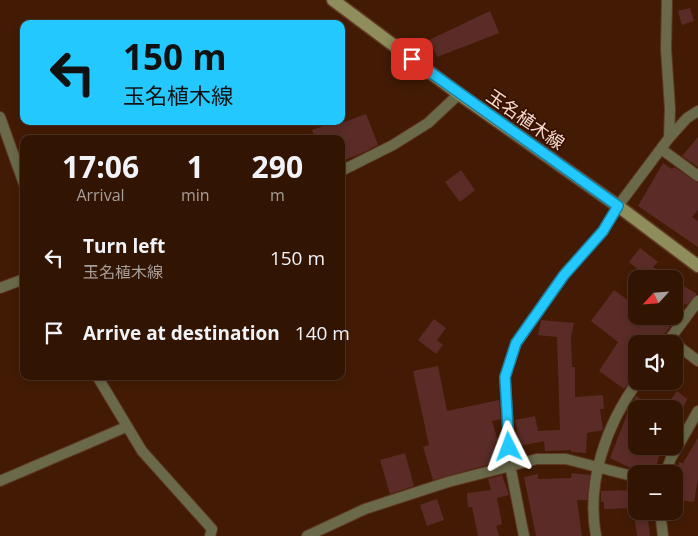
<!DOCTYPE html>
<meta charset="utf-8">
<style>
body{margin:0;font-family:"Open Sans","Noto Sans JP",sans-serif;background:#3a1d0d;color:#f1f3f6;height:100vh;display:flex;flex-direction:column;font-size:19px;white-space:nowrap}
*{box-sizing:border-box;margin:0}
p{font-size:16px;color:#a89e9a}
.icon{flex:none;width:28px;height:28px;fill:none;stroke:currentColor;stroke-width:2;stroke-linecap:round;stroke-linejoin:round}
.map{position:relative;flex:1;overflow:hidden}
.sheet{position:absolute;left:20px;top:135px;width:325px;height:245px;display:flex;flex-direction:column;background:#321403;border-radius:10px;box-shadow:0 2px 8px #0003,0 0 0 1px #4d3325}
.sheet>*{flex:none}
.hud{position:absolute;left:20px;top:20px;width:325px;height:105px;border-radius:10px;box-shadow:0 2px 8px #0003,0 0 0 1px #4d3325;background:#23c9fe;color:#111;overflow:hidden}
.needle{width:32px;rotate:244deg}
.tools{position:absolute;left:628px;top:270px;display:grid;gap:10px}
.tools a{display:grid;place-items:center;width:55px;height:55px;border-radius:10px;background:#321403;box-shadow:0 2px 8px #0003,0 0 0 1px #4d3325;font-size:25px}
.pin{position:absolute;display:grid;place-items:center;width:42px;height:42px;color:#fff;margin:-21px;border-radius:10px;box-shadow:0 2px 8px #0006}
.me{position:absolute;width:55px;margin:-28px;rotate:357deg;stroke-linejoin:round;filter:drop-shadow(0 0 4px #0008)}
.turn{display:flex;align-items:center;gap:18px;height:105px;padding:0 20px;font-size:22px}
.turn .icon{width:65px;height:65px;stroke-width:2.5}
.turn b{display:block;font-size:35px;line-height:42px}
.eta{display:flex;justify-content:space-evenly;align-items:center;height:85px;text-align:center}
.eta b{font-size:30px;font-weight:700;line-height:35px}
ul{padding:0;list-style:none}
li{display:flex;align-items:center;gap:15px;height:75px;padding:0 20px}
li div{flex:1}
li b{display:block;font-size:19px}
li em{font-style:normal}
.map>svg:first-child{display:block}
</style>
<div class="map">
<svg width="698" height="536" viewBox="0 0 698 536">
<rect width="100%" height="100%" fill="#431b04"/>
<path fill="#5b2c27" d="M690,8L694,21L682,25L678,11Z
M490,11L499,33L437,57L429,40Z
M366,114L378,145L358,155L341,161V139H315L312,130L332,123L334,126Z
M698,137V167L682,156Z
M663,163L672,169L674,167L698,183V210L692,217L698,221V247L638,206Z
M461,170L475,190L460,202L445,182Z
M640,248L658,262L653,267L672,279H649L629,262Z
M674,280L697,294L687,305L674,297Z
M614,290L636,306V316H656L670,327L656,344H636V375L624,389L599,371L618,342L591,321Z
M434,319L446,328L437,340L443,345L436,354L418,340Z
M541,320L574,323L571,337L572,367H575V397L603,395L604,409H600L603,430L587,433L586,453L571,452V450L545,451L544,441L520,446L515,420L535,416L538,431L560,430L557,337L538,335Z
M438,366L447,411L499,400L501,419L492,421L498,441L495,442L501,461L433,480L423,447L429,445L413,371Z
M677,391L687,399L674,430V409H664Z
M636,396L658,409H636V446H662L654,474L641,473L610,458L629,409Z
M698,438V479L694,502L679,500L680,489L674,488V482H677L679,462L683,463Z
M405,453L414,486L390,494L380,460Z
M572,473L590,475L587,500H577L582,536H536L524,477L538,474V479L571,478Z
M502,475L509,495L497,498L502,524L496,526L499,536H478L472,507H468L467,493L491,490L488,479Z
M636,490V508L604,509V502H601V491Z
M437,499L444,520L427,526L420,505Z
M647,512L650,536H637L634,514Z"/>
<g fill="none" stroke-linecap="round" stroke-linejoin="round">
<g stroke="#5f3a24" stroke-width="12">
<path id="minor" d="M667,0L666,49L670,109L669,138
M0,117L24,184
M661,149L698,176
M341,171L393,145L428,123L459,94
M0,288L24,279
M669,339L698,361
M666,344L698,301
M97,376L142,451L212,529L210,536
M665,474L671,458L698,411
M0,481L126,427
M660,511L663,536
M307,536L365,509L448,482L537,459H566L636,477
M524,536L510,465L505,377L516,343L564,275L603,231L618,206L669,138L687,118L698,111
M596,536C586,482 606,425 638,381"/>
</g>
<g stroke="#5f3a24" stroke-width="15">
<path id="secondary" d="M333,0L459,94L618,206L698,266"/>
</g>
<use href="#minor" stroke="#6a694a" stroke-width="10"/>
<use href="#secondary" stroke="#8e8d5b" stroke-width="12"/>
</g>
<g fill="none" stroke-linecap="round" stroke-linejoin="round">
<g stroke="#1783a5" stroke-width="12">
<path id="route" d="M412,59L618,206L603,231L564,275L516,343L505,377L509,447"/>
</g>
<use href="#route" stroke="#23c9fe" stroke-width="9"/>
</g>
<g text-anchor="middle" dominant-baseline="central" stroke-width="4" stroke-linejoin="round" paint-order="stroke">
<g font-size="18" fill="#f5dacd" stroke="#381100">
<text transform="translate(526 119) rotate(35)">玉名植木線</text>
</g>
</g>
</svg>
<div class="tools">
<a><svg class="needle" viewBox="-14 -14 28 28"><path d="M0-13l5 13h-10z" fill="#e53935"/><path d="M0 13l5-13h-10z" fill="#a89e9a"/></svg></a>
<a><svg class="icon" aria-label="sound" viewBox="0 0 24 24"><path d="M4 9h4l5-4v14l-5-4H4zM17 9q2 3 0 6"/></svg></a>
<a>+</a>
<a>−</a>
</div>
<div class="pin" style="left:412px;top:59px;background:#d93025"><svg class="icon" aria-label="arrive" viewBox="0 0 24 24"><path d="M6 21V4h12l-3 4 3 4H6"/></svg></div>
<svg class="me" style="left:509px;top:447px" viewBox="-20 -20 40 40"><path d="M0-17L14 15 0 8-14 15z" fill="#23c9fe" stroke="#fff" stroke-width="4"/></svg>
<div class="hud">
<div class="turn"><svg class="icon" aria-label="left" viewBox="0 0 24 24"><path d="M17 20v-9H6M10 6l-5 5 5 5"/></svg><div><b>150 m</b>玉名植木線</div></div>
</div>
<section class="sheet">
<div class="eta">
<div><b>17:06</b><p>Arrival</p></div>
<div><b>1</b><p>min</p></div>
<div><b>290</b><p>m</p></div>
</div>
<ul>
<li><svg class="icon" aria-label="left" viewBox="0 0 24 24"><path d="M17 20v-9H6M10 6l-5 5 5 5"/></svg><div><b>Turn left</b><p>玉名植木線</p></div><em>150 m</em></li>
<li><svg class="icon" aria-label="arrive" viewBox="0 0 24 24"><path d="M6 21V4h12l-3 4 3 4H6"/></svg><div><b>Arrive at destination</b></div><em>140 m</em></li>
</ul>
</section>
</div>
